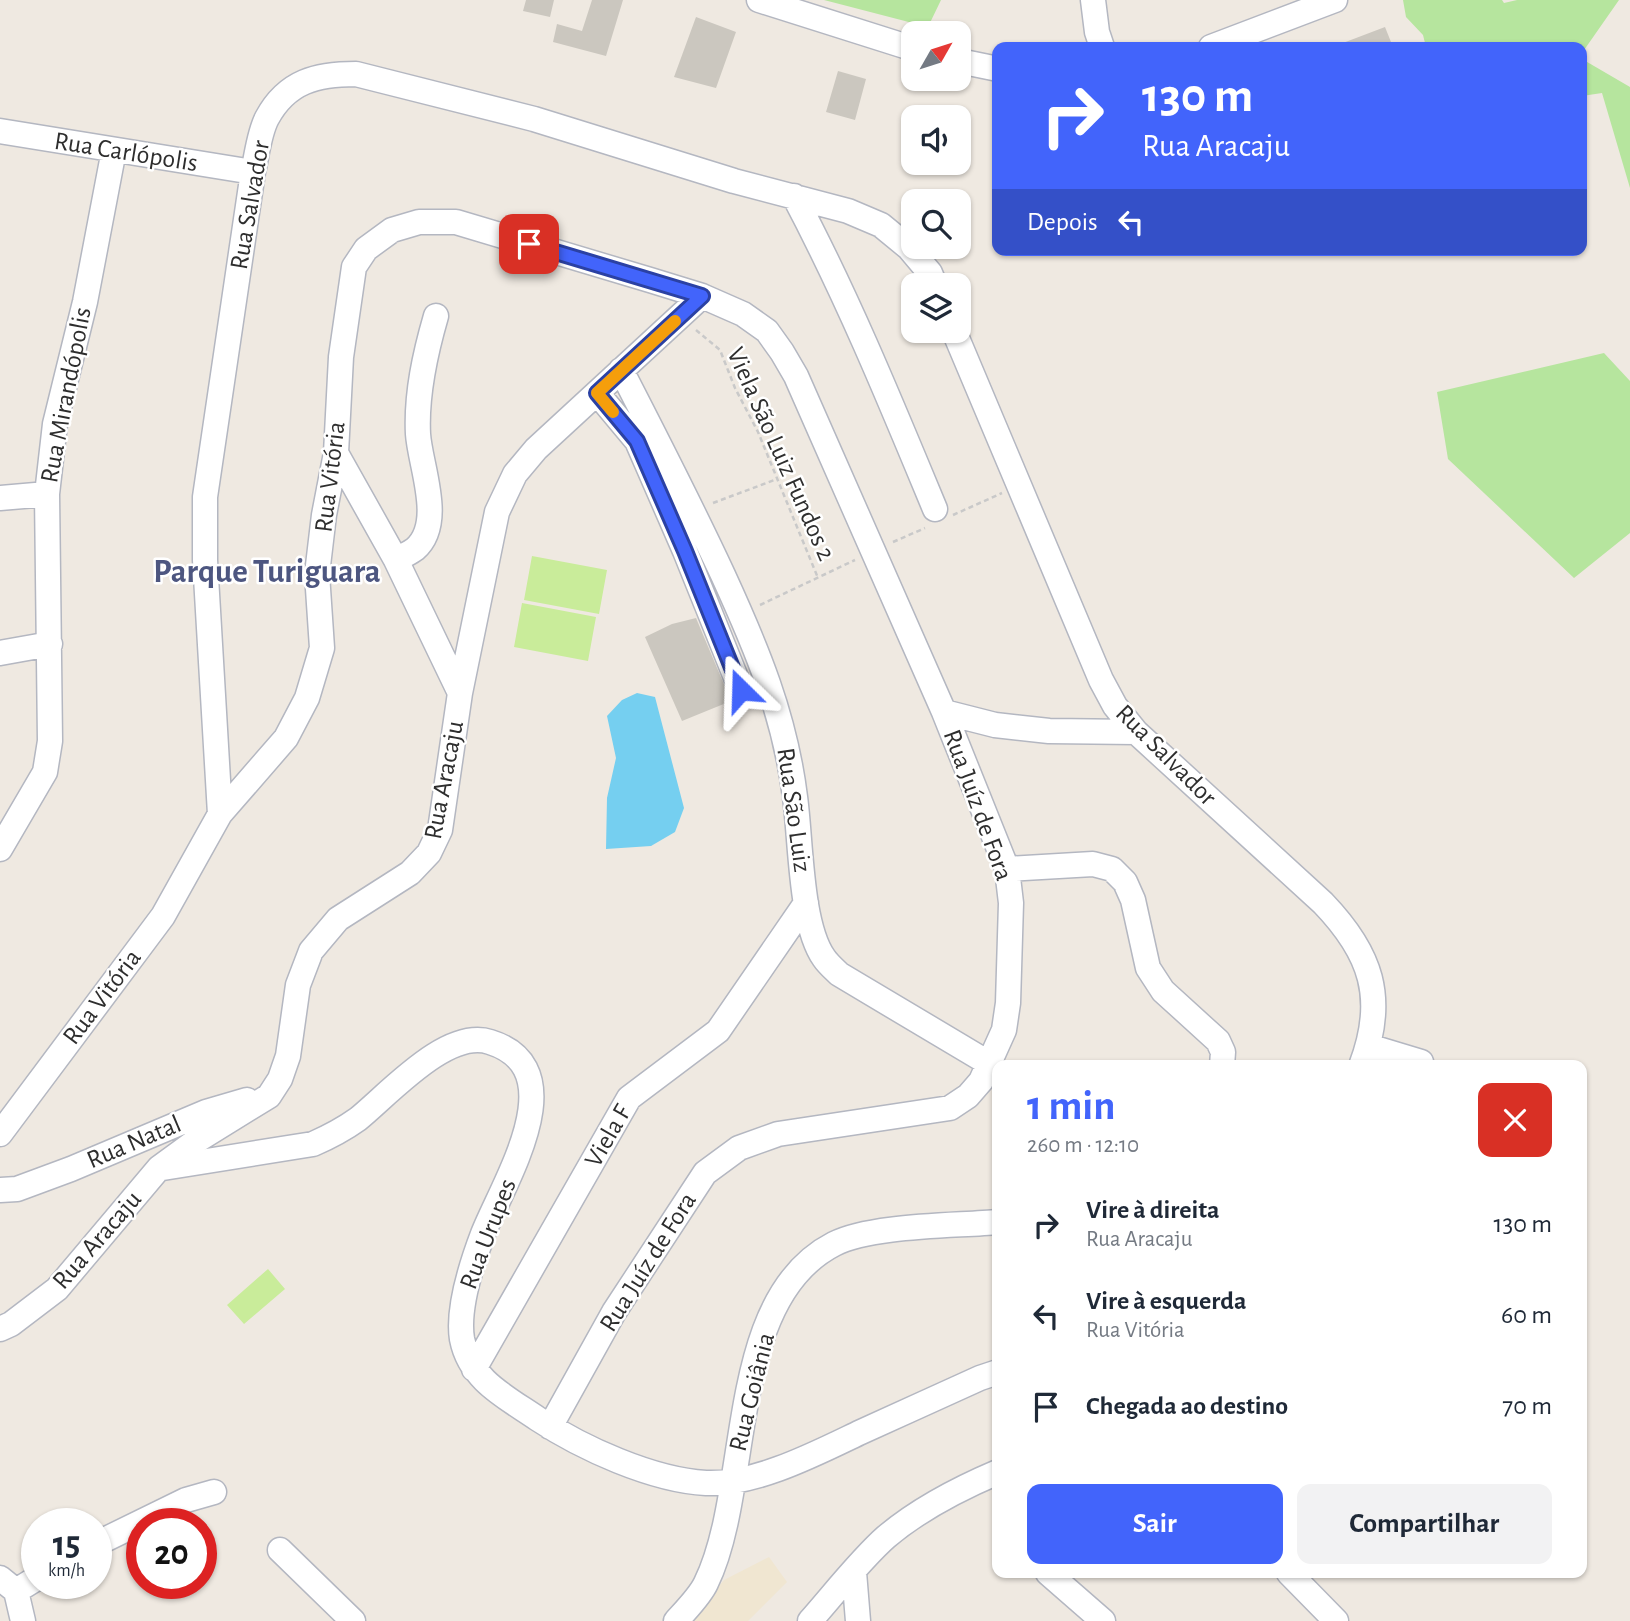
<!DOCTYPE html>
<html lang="pt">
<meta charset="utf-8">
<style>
body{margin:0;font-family:"Alegreya Sans",sans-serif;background:#f2f2f3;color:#1f2937;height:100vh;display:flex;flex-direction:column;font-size:26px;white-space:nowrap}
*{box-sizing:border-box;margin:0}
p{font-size:23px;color:#747a83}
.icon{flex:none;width:38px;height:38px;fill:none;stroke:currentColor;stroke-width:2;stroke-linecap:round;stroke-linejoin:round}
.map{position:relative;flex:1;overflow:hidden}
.drawer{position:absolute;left:992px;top:1060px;width:595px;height:518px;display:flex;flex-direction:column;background:#fff;border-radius:14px;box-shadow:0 2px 5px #0004}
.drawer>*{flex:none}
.top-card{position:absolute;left:992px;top:42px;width:595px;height:214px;border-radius:14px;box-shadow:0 2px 5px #0004;background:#4264fb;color:#fff;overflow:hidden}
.needle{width:46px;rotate:51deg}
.fabs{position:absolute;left:901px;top:21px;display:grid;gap:14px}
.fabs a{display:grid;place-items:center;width:70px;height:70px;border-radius:14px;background:#fff;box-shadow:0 2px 5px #0004;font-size:35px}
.speed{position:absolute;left:21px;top:1508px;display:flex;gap:14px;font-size:35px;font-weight:700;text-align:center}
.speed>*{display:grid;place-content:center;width:91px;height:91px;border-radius:50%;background:#fff;box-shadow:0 2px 5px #0004;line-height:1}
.speed small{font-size:18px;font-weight:400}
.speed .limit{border:10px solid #d22;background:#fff;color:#111}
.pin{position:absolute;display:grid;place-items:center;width:60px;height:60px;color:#fff;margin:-30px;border-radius:14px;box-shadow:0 4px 10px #0006}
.me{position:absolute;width:77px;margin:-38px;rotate:338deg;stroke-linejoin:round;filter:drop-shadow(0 0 5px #0008)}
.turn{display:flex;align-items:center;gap:24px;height:147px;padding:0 35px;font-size:32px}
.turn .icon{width:91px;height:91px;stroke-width:2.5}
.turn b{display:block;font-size:49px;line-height:60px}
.then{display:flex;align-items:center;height:66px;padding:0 35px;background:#0003;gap:14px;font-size:26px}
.round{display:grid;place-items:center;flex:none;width:74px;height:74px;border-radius:14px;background:#f2f2f3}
.overview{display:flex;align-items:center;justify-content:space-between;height:119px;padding:0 35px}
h1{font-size:42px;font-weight:700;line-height:52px;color:#4264fb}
.action{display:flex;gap:14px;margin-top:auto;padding:14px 35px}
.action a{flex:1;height:80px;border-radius:14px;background:#4264fb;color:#fff;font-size:28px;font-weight:700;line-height:80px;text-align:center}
.action a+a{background:#f2f2f3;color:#1f2937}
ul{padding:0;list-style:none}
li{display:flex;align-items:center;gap:21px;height:91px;padding:0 35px}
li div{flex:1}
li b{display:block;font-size:26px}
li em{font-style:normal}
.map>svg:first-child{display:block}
</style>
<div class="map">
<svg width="1630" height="1621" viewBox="0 0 1630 1621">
<rect width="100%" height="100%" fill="#efe9e1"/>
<path fill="#f0e6d1" d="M769,1557L787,1582L748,1621H689L724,1580Z"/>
<path fill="#b6e59e" d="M824,0H941L928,27Z
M1403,0H1502L1504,3L1517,0H1619L1582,53V47H1426L1423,35L1406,17Z
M1582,59L1630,87V188L1602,93L1582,96Z
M1604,353L1630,381V533L1574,578L1448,459L1437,392Z"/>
<path fill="#c9ec9a" d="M532,556L607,570L599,614L524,600Z
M522,603L596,617L588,661L514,647Z
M268,1269L285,1289L244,1324L227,1305Z"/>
<path fill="#75cff0" d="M637,693L655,697L684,808L675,832L651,846L606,849L607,798L616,758L607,716L622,700Z"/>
<path fill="#cbc7bf" d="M526,0H554L550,17L523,11Z
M592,0H623L606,56L553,42L557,24L582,31Z
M696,17L736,32L716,88L674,77Z
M1385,27L1393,47H1335V46Z
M838,71L866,79L855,120L826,112Z
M696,618L731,701L682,721L645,637L672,624Z"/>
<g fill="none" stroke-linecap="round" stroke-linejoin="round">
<g stroke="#b4b7c1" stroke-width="27">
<path id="minor" d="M759,0L914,49
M1093,0L1097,32L1102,47
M1211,47L1335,0
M959,61L998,69
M0,131L253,172
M794,196C848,298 891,403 935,509
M954,331L1101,680L1115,706L1136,732L1323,903C1371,953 1387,998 1361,1066
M621,370C656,438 691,506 723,575C757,649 785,716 795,797C801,840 800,924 824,958C828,964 834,969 839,974L990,1064
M597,393L637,441L685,551L741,690
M336,453L396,560L460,693
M0,498L47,494
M396,560C402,556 410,553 415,549C445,523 420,466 418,434C416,394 425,354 436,316
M0,653L50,644
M944,712L995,725L1049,731L1136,732
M220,814L205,560V497L253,172C257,155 259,133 267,118C287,81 317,74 356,74L534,119L734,181L848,211L881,225L909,248L930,273L935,285
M0,849L45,772L50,741L47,494L55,424L85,302L114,150
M1007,869L1093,864L1112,869L1125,882L1133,900L1148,968L1163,991L1218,1041L1223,1052L1222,1066
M1368,1046L1421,1062
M0,1134L163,916L220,814L286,738L307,698L322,648L317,574L324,515L336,453L341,357L354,267L366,249L392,230L419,222H456L650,280L702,296L743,314L767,331L782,352L796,376L944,712L1007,869L1011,903L1008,1003L1004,1030L981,1081L968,1096L950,1108L778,1134L739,1148L705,1173L614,1312L550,1427
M163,1168L313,1144C329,1137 344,1129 358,1119C389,1094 447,1028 490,1042C577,1069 503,1183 483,1234C472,1263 457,1308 462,1339C470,1380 506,1397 538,1419C582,1448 652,1480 706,1483C756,1485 817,1453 861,1432C901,1414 940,1396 980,1378L998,1372
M0,1190L17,1189L71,1169L206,1112L247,1100
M0,1329L11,1324L57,1289L159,1168L196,1141L269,1096L280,1079L288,1056L298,985L311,951L338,919L410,873L429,853L440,830L460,693L497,512L515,474L536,449L702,296
M474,1369L629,1098L718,1031L806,903
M96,1544L186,1500L214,1492
M280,1550L353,1621
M854,1572L858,1621
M1048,1573L1103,1621
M1289,1573L1336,1621
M0,1578L16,1591L23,1621
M16,1591L37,1578
M676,1621C686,1610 700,1596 706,1583C753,1487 725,1300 834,1244C871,1225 954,1226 998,1222
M810,1621C833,1595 861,1559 886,1537C919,1509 958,1489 998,1472"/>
</g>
<path stroke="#c9c9c9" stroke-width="2.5" stroke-dasharray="5 3.5" stroke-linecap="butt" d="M696,330L720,350L735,388L758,432L818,578
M713,503L777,479
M953,515L1002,493
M893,542L925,528
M760,605L855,560"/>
<use href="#minor" stroke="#fff" stroke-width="24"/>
</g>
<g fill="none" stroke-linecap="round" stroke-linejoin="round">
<g stroke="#2b41a3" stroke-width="18">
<path id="route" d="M529,244L702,296L597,393L637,441L685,551L741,690"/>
</g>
<use href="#route" stroke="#4264fb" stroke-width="12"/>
<path stroke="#f59e0b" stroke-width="12" d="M613,412L597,393L675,321"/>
</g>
<g text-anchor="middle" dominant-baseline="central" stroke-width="5" stroke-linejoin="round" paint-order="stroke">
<g font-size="26" fill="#2e2e2e" stroke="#fff">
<text transform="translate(126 152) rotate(9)">Rua Carlópolis</text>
<text transform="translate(250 205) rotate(-80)">Rua Salvador</text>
<text transform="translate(66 395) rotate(-79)">Rua Mirandópolis</text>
<text transform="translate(781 454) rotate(66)">Viela São Luiz Fundos 2</text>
<text transform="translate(330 477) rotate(-83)">Rua Vitória</text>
<text transform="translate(1166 755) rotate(45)">Rua Salvador</text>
<text transform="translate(444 780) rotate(-79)">Rua Aracaju</text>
<text transform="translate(978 805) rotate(70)">Rua Juíz de Fora</text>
<text transform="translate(794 810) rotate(82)">Rua São Luiz</text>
<text transform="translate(102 997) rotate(-53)">Rua Vitória</text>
<text transform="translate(608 1136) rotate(-60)">Viela F</text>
<text transform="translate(134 1142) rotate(-23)">Rua Natal</text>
<text transform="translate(488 1234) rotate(-69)">Rua Urupes</text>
<text transform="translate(97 1240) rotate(-49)">Rua Aracaju</text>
<text transform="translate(648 1262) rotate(-58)">Rua Juíz de Fora</text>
<text transform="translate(752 1392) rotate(-76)">Rua Goiânia</text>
</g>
<g font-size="33" font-weight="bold" fill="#4d5680" stroke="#fff">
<text x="267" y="572">Parque Turiguara</text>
</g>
</g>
</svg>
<div class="fabs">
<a><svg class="needle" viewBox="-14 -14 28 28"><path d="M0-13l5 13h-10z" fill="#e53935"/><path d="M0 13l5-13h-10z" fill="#747a83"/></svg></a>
<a><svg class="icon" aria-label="sound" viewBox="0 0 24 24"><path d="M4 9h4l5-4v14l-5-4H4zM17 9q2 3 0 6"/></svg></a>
<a><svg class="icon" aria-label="search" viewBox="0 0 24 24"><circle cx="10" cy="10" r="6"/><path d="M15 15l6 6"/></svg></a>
<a><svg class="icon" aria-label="layers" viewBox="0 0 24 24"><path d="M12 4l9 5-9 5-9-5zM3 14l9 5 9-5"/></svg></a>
</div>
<div class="speed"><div>15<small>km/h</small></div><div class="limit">20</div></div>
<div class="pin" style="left:529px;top:244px;background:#d93025"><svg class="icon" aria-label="arrive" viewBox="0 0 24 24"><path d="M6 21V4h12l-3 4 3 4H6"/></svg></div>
<svg class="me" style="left:741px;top:690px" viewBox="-20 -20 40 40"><path d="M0-17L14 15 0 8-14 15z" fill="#4264fb" stroke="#fff" stroke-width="4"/></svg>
<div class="top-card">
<div class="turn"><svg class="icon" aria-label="right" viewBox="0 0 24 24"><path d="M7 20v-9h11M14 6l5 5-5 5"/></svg><div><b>130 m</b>Rua Aracaju</div></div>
<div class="then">Depois<svg class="icon" aria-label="left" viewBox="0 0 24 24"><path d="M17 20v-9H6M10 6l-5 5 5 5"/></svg></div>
</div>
<section class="drawer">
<div class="overview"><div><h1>1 min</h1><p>260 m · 12:10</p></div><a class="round" style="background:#d93025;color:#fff"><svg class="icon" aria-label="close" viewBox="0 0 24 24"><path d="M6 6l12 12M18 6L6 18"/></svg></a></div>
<ul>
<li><svg class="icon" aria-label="right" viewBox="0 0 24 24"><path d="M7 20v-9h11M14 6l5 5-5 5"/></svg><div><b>Vire à direita</b><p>Rua Aracaju</p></div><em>130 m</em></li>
<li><svg class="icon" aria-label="left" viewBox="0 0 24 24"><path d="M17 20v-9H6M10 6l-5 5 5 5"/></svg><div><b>Vire à esquerda</b><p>Rua Vitória</p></div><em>60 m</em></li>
<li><svg class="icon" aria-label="arrive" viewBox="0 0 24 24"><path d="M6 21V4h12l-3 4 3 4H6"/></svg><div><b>Chegada ao destino</b></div><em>70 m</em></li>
</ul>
<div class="action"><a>Sair</a><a>Compartilhar</a></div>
</section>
</div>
